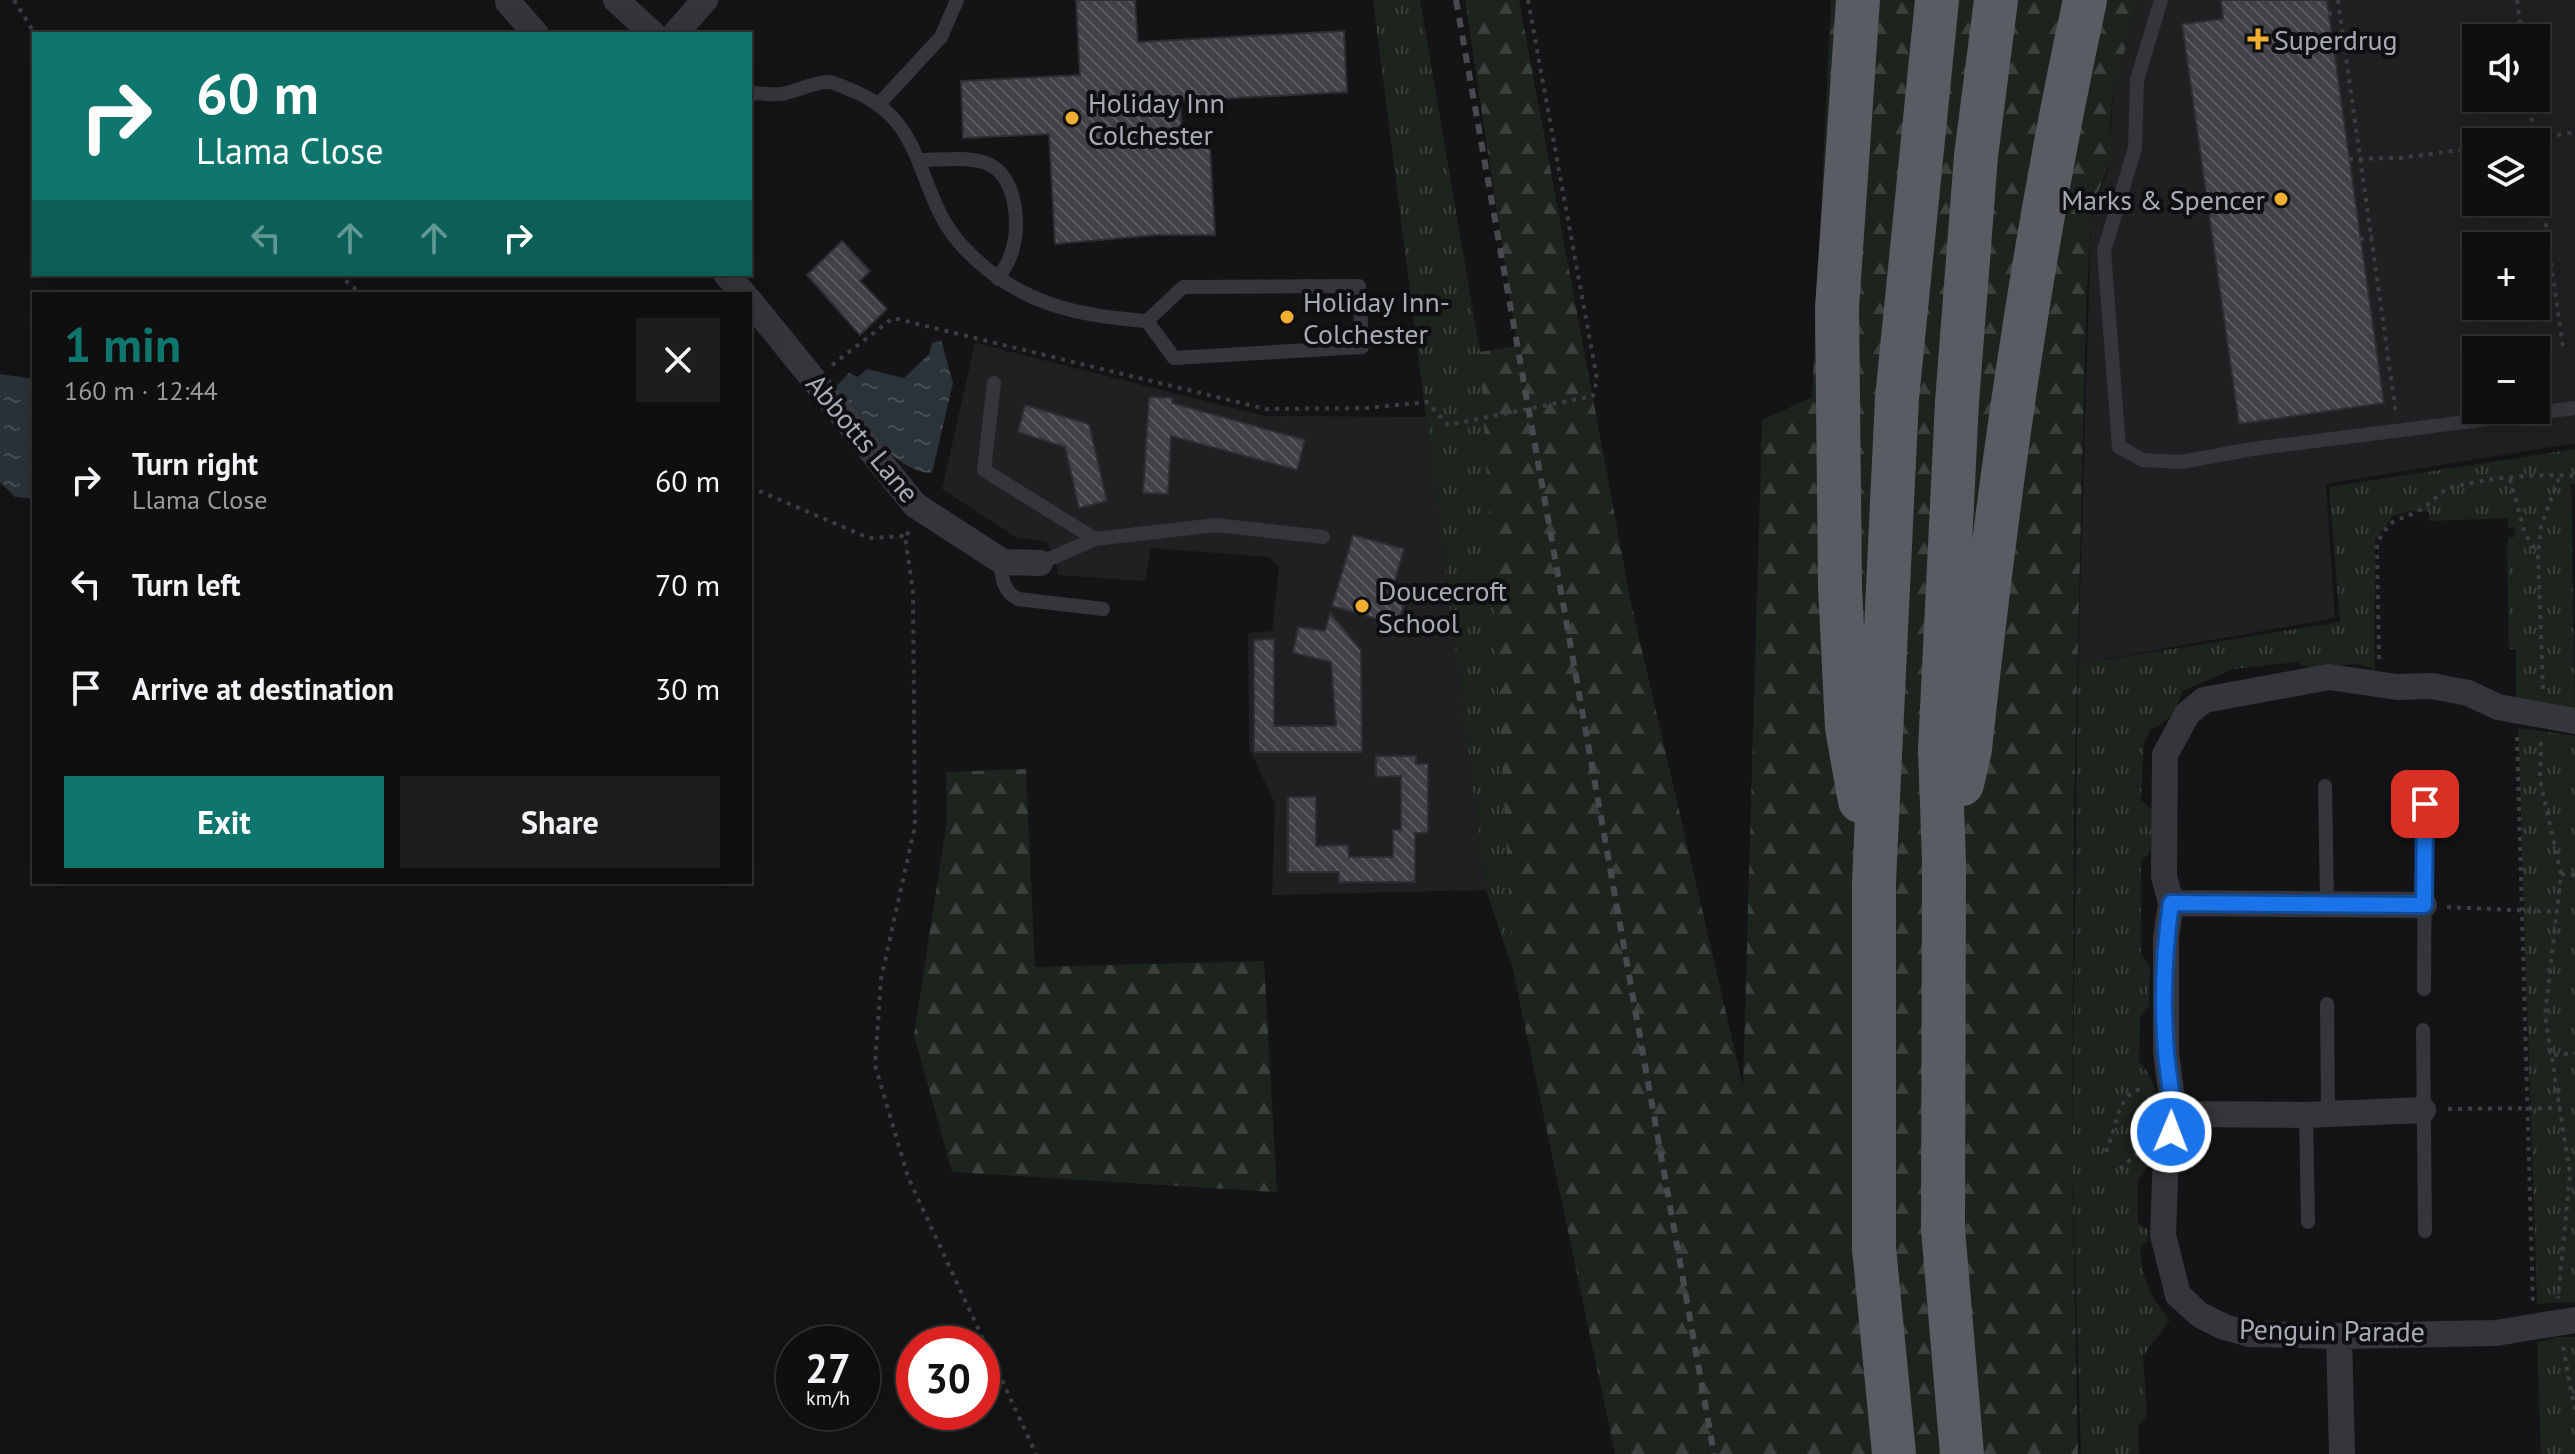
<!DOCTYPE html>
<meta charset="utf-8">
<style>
body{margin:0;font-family:"PT Sans",sans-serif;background:#1d1d1e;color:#f1f3f6;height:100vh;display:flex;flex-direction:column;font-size:30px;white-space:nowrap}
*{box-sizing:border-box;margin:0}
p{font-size:26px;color:#9b9c9f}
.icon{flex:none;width:44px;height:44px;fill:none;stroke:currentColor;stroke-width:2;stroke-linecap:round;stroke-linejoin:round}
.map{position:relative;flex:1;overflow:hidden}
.side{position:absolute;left:32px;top:292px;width:720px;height:592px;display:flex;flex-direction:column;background:#0f0f10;border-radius:0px;box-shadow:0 8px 32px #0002,0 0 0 2px #2f2f30}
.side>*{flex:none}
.hud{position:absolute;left:32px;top:32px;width:720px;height:244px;border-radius:0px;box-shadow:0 8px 32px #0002,0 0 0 2px #2f2f30;background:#0f766e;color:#fff;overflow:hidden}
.tools{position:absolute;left:2462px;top:24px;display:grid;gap:16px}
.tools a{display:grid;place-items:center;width:88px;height:88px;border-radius:0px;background:#0f0f10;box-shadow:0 8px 32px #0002,0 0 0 2px #2f2f30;font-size:40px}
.speed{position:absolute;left:776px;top:1326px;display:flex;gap:16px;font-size:40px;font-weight:700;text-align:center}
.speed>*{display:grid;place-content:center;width:104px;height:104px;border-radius:50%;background:#0f0f10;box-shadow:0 8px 32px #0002,0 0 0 2px #2f2f30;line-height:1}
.speed small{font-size:20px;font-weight:400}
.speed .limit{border:12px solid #d22;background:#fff;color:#111}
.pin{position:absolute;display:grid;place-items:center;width:68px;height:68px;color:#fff;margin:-34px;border-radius:16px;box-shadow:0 4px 12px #0006}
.me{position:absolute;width:88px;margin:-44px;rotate:1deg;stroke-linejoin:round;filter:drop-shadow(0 0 6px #0008)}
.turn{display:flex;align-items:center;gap:28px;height:168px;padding:0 32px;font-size:36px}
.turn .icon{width:104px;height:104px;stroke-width:2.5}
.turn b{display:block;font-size:56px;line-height:68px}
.lanes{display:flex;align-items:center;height:76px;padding:0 32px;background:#0003;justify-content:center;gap:40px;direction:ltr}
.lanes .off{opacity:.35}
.round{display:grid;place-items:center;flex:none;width:84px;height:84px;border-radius:0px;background:#1d1d1e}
.overview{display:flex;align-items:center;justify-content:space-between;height:136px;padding:0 32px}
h1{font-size:48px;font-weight:600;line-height:60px;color:#0f766e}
.cta{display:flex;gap:16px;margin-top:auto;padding:16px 32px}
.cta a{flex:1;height:92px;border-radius:0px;background:#0f766e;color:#fff;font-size:32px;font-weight:600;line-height:92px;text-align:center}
.cta a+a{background:#1d1d1e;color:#f1f3f6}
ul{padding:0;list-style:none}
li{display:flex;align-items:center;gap:24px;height:104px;padding:0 32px}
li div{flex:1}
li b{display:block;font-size:30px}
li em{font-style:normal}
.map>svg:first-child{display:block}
</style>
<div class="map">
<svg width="2575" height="1454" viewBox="0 0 2575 1454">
<defs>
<pattern id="grass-tufts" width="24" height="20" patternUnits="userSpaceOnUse" patternTransform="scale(2)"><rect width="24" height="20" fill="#1c241d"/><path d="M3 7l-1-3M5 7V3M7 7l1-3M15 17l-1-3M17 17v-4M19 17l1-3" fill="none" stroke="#3a413c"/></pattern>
<pattern id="forest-firs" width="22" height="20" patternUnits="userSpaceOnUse" patternTransform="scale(2)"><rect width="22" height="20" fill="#1c241d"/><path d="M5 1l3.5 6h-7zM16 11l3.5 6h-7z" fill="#3a413c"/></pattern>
<pattern id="water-ripples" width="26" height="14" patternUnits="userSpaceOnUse" patternTransform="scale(2)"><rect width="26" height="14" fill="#2b333a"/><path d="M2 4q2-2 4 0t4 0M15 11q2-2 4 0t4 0" fill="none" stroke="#474e54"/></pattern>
<pattern id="building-back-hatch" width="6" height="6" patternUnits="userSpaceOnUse" patternTransform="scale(2)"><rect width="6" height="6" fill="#404146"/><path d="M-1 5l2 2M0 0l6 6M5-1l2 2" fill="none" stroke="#595a5e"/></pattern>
</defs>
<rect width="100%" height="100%" fill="#141416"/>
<path fill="#202023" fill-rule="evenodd" d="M2139,0H2575V443L2326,484L2335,618L2078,664L2091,219L2095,199L2109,170L2113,93ZM2476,38H2536V98H2476ZM2476,142H2536V202H2476ZM2476,246H2536V306H2476ZM2476,350H2536V410H2476Z
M975,343L1265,416L1426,417L1486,890L1272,895L1275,804L1249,748L1248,633L1272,631L1279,567L1269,557L1151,548L1145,581L1058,575L1055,557L1046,541L1017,538L942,489Z"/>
<path fill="url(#grass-tufts)" d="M1373,0H1420L1480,352L1513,970L1486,890Z
M2575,449V484H2571L2575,711L2516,701V649H2509L2507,547L2508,537H2515V528L2508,527V518L2429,521V512L2411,511L2393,516L2375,540V669L2358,664L2309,668L2296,662L2234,669L2182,691C2178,710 2169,723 2151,729L2144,742L2141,800L2152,810L2151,850L2141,862V954L2150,967L2149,1007L2140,1017L2139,1061C2166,1088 2166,1153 2138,1179V1223L2148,1230V1239L2140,1250C2143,1280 2150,1297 2170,1320L2143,1356L2147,1416L2138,1426L2139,1454H2081L2072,1164L2078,664L2340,622L2329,487Z
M2518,728L2575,736V1302L2537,1304Z
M2558,1337H2575V1454H2541L2537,1342Z"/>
<path fill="url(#forest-firs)" d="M1465,0H1519L1631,603L1743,1086L1762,420L1812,397L1831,0H2139L2113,93L2110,124L2113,156L2095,199L2091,219L2086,311L2074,805L2072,1164L2078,1454H1615L1513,970L1480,352L1517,346Z
M1026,769L1035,967L1264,961L1277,1192L952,1172L914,1035L947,820L946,772Z"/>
<path fill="url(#water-ripples)" d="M941,340L953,383L932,473C895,473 854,415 836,386L849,373L858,377L867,369L904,378L929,354L932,343Z
M0,374L34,379V499L15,497L0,482Z"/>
<path fill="url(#building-back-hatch)" stroke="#2e2e32" stroke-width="2" d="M1076,0H1135L1138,42L1344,31L1347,92L1180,101L1183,149L1210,147L1215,235H1156L1055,244L1049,134L963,138L961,81L1080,75Z
M2221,0H2327L2384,403L2239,424L2182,24L2223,19Z
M842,241L870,271L860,281L887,309L860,335L807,275Z
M1149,397L1173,398L1172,403L1305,440L1297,470L1171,436L1168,494L1143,493Z
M1025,405L1089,424L1107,501L1079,508L1065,447L1018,432Z
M1353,535L1404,549L1394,584L1409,588L1398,625L1332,606Z
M1330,613L1361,650L1362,752H1254V640L1274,639V726H1336L1331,662L1293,653L1298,627L1325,631Z
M1376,756H1416V764H1428V833H1415V882H1339V872H1288V797H1316V846L1348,845L1349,857H1393V830H1401V776L1376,777Z"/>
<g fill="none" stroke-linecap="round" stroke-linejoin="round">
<path stroke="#3b3d42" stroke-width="4" stroke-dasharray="4 6" stroke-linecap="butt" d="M14,0L35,34
M2338,0L2396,414
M2517,0L2522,38
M2328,14L2340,12
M2529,98L2534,140
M2518,142L2575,132
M2536,154L2563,348
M2349,159L2399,158L2476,148
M2360,239L2373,237
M338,274L361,294
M832,365L893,318L1266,409L1368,408L1427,402L1448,425L1593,396L1597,379L1528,0
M2510,479L2525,534L2537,552
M750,487L869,538L905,536
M909,532L905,536L913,591L915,826L881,979L875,1065L908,1177L1036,1454
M2379,659L2377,543C2394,513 2395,524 2420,510C2431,505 2437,493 2450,488C2484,478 2540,473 2575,476
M2543,689L2538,554L2541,526L2560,475
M2517,737L2533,1304
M2541,742L2540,780L2561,874L2545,1015L2570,1174L2558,1298
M2561,874L2575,875
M2447,907L2556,912
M2554,1055L2575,1053
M2448,1109L2561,1108
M2106,1152C2117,1129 2115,1094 2144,1088
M2120,1169L2142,1149
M2563,1347L2575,1411"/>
<path stroke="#35363b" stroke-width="14" d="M2161,0L2137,80L2135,148L2104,251L2119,447L2143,460L2181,462L2252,449L2575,408
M750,93C760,93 771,95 781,94C796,92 813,82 828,82C835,82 845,88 851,90C931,121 913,196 965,249C1017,303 1075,316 1147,321L1183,287L1359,286L1362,347L1174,358L1147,321
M878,105L941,37L957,0
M918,160C939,160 966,156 986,163C1016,174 1021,224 1012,251C1010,261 1003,270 998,279
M994,383L984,470L1095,539L1216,525L1323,537
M1000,560C1002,577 1002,591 1018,599L1103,609
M1040,563L1095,539
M2325,786L2327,902
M2424,989L2425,804
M2327,1004L2328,1114
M2423,1030L2425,1231
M2306,1115L2308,1222"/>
<path stroke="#35363b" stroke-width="26" d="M616,0L653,34
M508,2L536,34
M675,34L705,0
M726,274L744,294
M750,301L915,505L1003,562L1040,563
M2575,721L2498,707L2468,693L2432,686L2397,687L2329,677L2204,700L2187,714L2165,755L2164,876L2171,903L2166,938V1052L2174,1114L2166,1154L2163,1235L2178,1295L2200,1315L2224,1327L2250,1334L2339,1336L2496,1333L2575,1320
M2171,903L2424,905
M2174,1114L2306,1115L2423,1110
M2339,1336L2342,1454"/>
<path stroke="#595c63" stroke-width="44" d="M1858,0L1837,308L1840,587L1847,728L1860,801
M1962,784L1970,749C1997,498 2031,247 2085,0
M1894,1454L1874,1248V882L1897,398L1937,0
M1962,1454L1943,1229L1944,861L1940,750L1957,402L1976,156L1996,0"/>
<path stroke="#484a50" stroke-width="6" stroke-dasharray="10 8" stroke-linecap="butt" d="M1456,0L1714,1454"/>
</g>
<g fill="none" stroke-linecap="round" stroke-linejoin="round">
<g stroke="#114b97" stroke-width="20">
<path id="route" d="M2171,1132C2176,1105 2168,1080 2166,1052C2162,1003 2164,951 2171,903L2424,905L2425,804"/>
</g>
<use href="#route" stroke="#1a73e8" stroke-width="14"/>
</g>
<g fill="#f1af32" stroke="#0f0f11" stroke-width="3">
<path d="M2254 27h8v8h8v8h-8v8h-8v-8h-8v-8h8z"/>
<circle cx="1072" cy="118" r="8"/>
<circle cx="2281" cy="199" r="8"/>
<circle cx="1287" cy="317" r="8"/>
<circle cx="1362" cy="606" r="8"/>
</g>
<g text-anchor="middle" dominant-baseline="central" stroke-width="8" stroke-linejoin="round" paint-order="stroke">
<g font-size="28" fill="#a6abb6" stroke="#0f0f11" text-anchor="start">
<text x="2274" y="39">Superdrug</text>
<text x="1088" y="102">Holiday Inn<tspan x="1088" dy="32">Colchester</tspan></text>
<text x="2265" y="199" text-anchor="end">Marks &amp; Spencer</text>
<text x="1303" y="301">Holiday Inn-<tspan x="1303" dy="32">Colchester</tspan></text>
<text x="1378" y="590">Doucecroft<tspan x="1378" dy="32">School</tspan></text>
</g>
<g font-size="28" fill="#a6abb6" stroke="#0f0f11">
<text transform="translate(863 438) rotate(50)">Abbotts Lane</text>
<text transform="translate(2332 1330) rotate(1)">Penguin Parade</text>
</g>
</g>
</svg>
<div class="tools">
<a><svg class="icon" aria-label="sound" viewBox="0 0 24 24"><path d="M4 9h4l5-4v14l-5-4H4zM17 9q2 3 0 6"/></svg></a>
<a><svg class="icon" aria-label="layers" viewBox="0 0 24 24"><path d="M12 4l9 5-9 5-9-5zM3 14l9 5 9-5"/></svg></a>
<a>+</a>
<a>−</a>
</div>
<div class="speed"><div>27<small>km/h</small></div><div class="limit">30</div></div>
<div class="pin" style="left:2425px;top:804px;background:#d93025"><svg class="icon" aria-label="arrive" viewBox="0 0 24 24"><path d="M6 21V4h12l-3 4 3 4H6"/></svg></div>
<svg class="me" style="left:2171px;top:1132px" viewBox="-20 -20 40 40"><circle r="17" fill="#1a73e8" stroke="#fff" stroke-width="3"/><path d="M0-11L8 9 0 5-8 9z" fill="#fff"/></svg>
<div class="hud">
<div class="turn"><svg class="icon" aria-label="right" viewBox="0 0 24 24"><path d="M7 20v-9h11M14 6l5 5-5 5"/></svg><div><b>60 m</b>Llama Close</div></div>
<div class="lanes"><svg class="icon off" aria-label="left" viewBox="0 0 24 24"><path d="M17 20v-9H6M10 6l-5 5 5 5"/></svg><svg class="icon off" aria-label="ahead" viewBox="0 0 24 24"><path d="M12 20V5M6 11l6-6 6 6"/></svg><svg class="icon off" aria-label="ahead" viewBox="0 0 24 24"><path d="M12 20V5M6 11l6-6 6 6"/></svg><svg class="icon" aria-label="right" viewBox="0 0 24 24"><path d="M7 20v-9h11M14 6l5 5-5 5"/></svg></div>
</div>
<section class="side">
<div class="overview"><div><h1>1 min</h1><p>160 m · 12:44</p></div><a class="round"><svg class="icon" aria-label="close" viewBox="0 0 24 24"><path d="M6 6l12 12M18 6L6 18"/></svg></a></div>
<ul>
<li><svg class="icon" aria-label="right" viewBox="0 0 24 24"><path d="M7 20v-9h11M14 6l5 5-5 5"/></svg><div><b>Turn right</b><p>Llama Close</p></div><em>60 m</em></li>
<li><svg class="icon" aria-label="left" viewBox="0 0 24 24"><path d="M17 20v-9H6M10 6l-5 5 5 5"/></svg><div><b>Turn left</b></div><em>70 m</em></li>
<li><svg class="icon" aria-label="arrive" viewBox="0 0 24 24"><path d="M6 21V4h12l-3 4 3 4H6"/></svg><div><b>Arrive at destination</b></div><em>30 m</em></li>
</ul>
<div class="cta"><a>Exit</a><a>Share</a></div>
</section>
</div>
